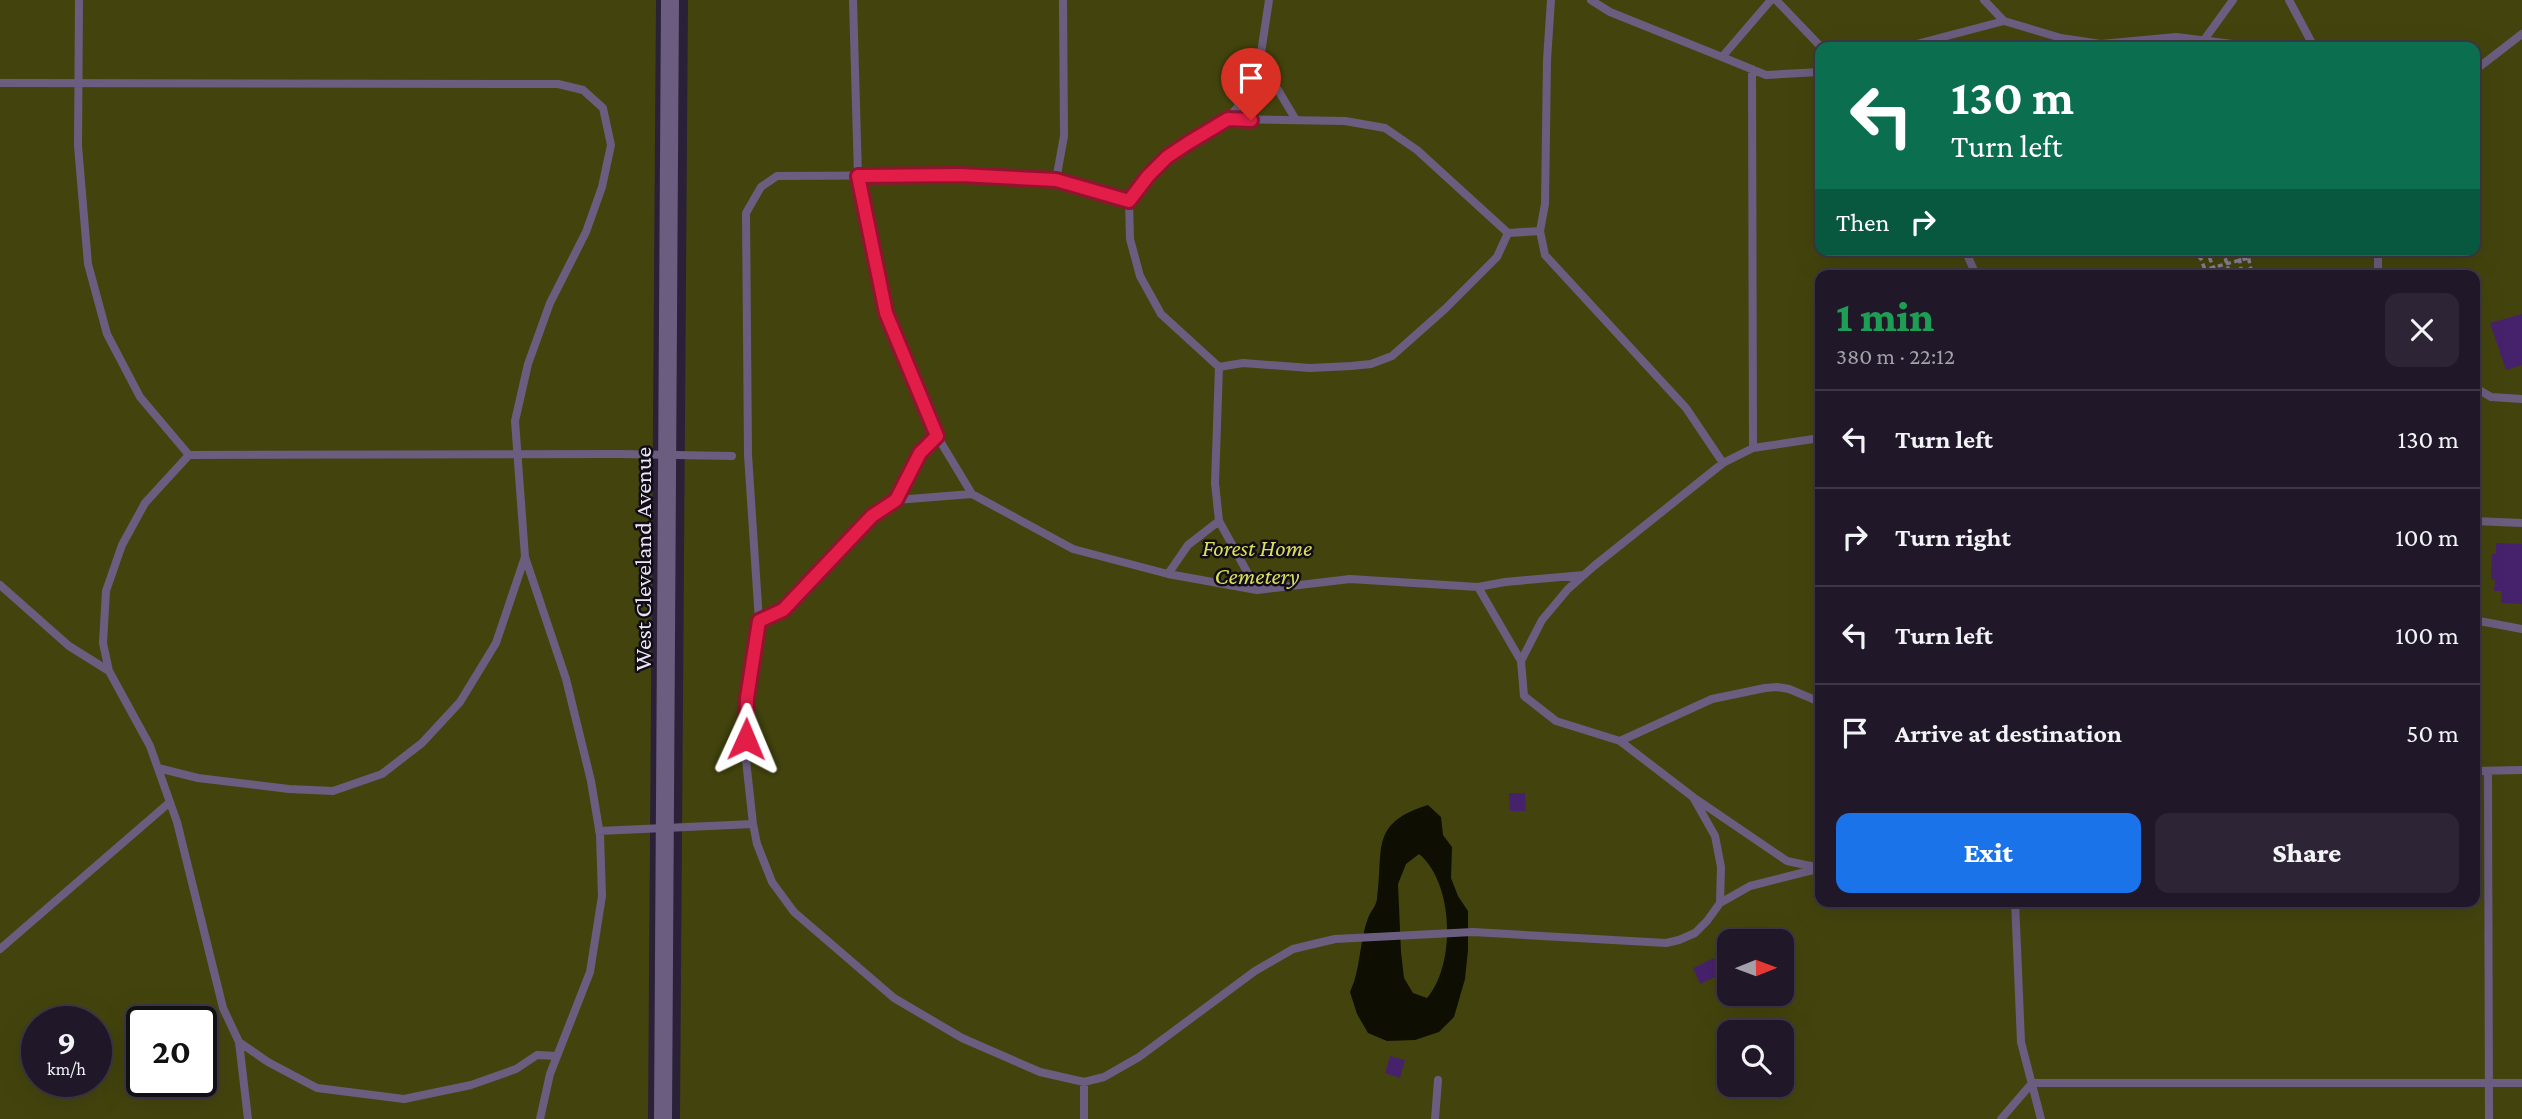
<!DOCTYPE html>
<meta charset="utf-8">
<style>
body{margin:0;font-family:"Crimson Pro",serif;background:#2d2535;color:#f1f3f6;height:100vh;display:flex;flex-direction:column;font-size:26px;white-space:nowrap}
*{box-sizing:border-box;margin:0}
p{font-size:23px;color:#a2a0a8}
.icon{flex:none;width:38px;height:38px;fill:none;stroke:currentColor;stroke-width:2;stroke-linecap:round;stroke-linejoin:round}
.map{position:relative;flex:1;overflow:hidden}
.sheet{position:absolute;left:1815px;top:270px;width:665px;height:637px;display:flex;flex-direction:column;background:#201829;border-radius:14px;box-shadow:0 7px 28px #0002,0 0 0 2px #3d3746}
.sheet>*{flex:none}
.banner{position:absolute;left:1815px;top:42px;width:665px;height:214px;border-radius:14px;box-shadow:0 7px 28px #0002,0 0 0 2px #3d3746;background:#0b6e4f;color:#fff;overflow:hidden}
.needle{width:46px;rotate:89deg}
.buttons{position:absolute;left:1717px;top:929px;display:grid;gap:14px}
.buttons a{display:grid;place-items:center;width:77px;height:77px;border-radius:14px;background:#201829;box-shadow:0 7px 28px #0002,0 0 0 2px #3d3746;font-size:35px}
.speed{position:absolute;left:21px;top:1006px;display:flex;gap:14px;font-size:35px;font-weight:700;text-align:center}
.speed>*{display:grid;place-content:center;width:91px;height:91px;border-radius:50%;background:#201829;box-shadow:0 7px 28px #0002,0 0 0 2px #3d3746;line-height:1}
.speed small{font-size:18px;font-weight:400}
.speed .limit{border:4px solid #111;border-radius:10px;background:#fff;color:#111}
.pin{position:absolute;display:grid;place-items:center;width:60px;height:60px;color:#fff;margin:-72px -30px;border-radius:50% 50% 50% 0;rotate:-45deg;box-shadow:0 0 7px #0007}
.pin .icon{rotate:45deg}
.me{position:absolute;width:77px;margin:-38px;rotate:1deg;stroke-linejoin:round;filter:drop-shadow(0 0 5px #0008)}
.turn{display:flex;align-items:center;gap:24px;height:147px;padding:0 21px;font-size:32px}
.turn .icon{width:91px;height:91px;stroke-width:2.5}
.turn b{display:block;font-size:49px;line-height:60px}
.then{display:flex;align-items:center;height:66px;padding:0 21px;background:#0003;gap:14px;font-size:26px}
.round{display:grid;place-items:center;flex:none;width:74px;height:74px;border-radius:14px;background:#2d2535}
.overview{display:flex;align-items:center;justify-content:space-between;height:119px;padding:0 21px}
h1{font-size:42px;font-weight:800;line-height:52px;color:#1e9e55}
.cta{display:flex;gap:14px;margin-top:auto;padding:14px 21px}
.cta a{flex:1;height:80px;border-radius:14px;background:#1a73e8;color:#fff;font-size:28px;font-weight:800;line-height:80px;text-align:center}
.cta a+a{background:#2d2535;color:#f1f3f6}
ul{padding:0;list-style:none}
li{display:flex;align-items:center;gap:21px;height:98px;padding:0 21px;border-top:2px solid #3d3746}
li div{flex:1}
li b{display:block;font-size:26px}
li em{font-style:normal}
.map>svg:first-child{display:block}
</style>
<div class="map">
<svg width="2522" height="1119" viewBox="0 0 2522 1119">
<rect width="100%" height="100%" fill="#2a2037"/>
<path fill="#43440d" fill-rule="evenodd" d="M0,0H656L648,1119H0ZM37,1022H96V1082H37ZM142,1022H201V1082H142Z
M688,0H2522V1119H680ZM1820,47H2474V250H1820ZM1820,275H2474V901H1820ZM1729,942H1782V994H1729ZM1729,1032H1782V1085H1729Z"/>
<path fill="#0e0e03" fill-rule="evenodd" d="M1428,805L1441,817L1443,835L1452,847L1451,878L1458,896L1468,911V950L1465,979L1454,1017L1439,1032L1415,1040L1387,1041L1368,1033L1357,1014L1350,992C1361,968 1359,942 1368,918C1371,911 1376,906 1377,899C1384,849 1369,823 1428,805ZM1419,854C1454,883 1456,964 1427,998L1413,993L1404,978L1401,952L1398,884L1406,864Z"/>
<path fill="#47226c" d="M2522,314V365L2506,370L2490,323Z
M2496,543L2522,544V604L2501,603L2502,591H2494L2495,580H2491L2492,554H2496Z
M1509,793H1525L1526,811H1510Z
M1714,958L1721,974L1700,984L1693,968Z
M1390,1056L1405,1060L1400,1078L1385,1073Z"/>
<g fill="none" stroke-linecap="round" stroke-linejoin="round">
<path stroke="#8a8295" stroke-width="3.5" stroke-dasharray="5 3.5" stroke-linecap="butt" d="M2193,250L2201,259L2207,275
M2206,250L2217,275
M2223,250L2230,275
M2238,250L2242,275
M2247,250L2252,275
M2185,275L2248,258"/>
<path stroke="#6b5d7f" stroke-width="8" d="M79,0L78,146L88,264L107,334L140,397L189,455L619,454
M853,0L858,176L886,313L937,436L972,494L1073,549L1168,574L1257,590L1350,579L1478,587L1521,661
M1551,0L1547,60L1545,204L1540,231L1545,255L1686,408L1723,463L1753,448L1820,438
M1591,0L1610,12L1722,57L1771,0
M1776,0L1821,47
M1984,0L2004,21L2061,38L2101,44
M2289,0L2314,47
M2204,40L2233,0
M1905,47L2004,21
M2101,47V44L2176,37L2257,47
M2296,47L2309,42
M1722,57L1766,75L1820,72
M1259,58L1296,120
M1752,69L1753,448
M2474,71L2522,34
M0,83L558,84L583,90L603,108L611,145L602,187L586,232L550,303L528,364L515,421L525,557L566,679L591,781L600,835L602,896L590,972L550,1074L540,1119
M1228,119L1252,89L1261,53L1269,0
M1056,180L1064,136L1063,0
M1129,201L1148,176L1167,157L1228,119L1345,121L1385,128L1417,150L1508,233
M1965,250L1976,275
M2378,275V250
M1219,367L1243,363L1310,368L1351,366L1371,364L1392,356L1445,309L1497,257L1508,233L1540,231
M2474,387L2491,397L2522,399
M189,455L145,503L122,545L106,591L103,643L109,671L150,746L177,822L223,1008L239,1042L248,1119
M1723,463L1594,566L1568,589L1542,620L1521,661L1524,696L1556,721L1620,741L1712,699L1765,688L1777,687L1789,689L1820,702
M972,494L896,500L872,516L783,610L759,621L748,455L746,213L761,187L777,176L960,175L1056,180L1129,201L1130,239L1140,276L1161,314L1219,367L1215,483L1219,521L1188,545L1168,574
M896,500L921,453L937,436
M1219,521L1257,590
M2474,521L2522,523
M0,585L69,646L109,671
M1478,587L1505,582L1584,575
M2474,620L2522,629
M759,621L747,698L746,760L753,824L757,844L772,882L794,912L894,998L962,1038L1040,1072L1084,1082L1104,1077L1139,1057L1255,971L1293,949L1335,939L1473,932L1666,943L1679,940L1695,933L1707,921L1720,903L1721,867L1715,836L1693,797
M1620,741L1693,797L1787,861L1820,868
M158,768L198,778L289,789L333,791L382,774L422,743L460,702L496,643L525,557
M2474,771L2522,770
M2488,771L2489,1119
M599,831L753,824
M2015,901L2021,1042L2041,1119
M1720,903L1750,886L1817,869
M0,949L170,802
M239,1042L268,1062L317,1088L404,1099L471,1085L516,1069L537,1055L557,1056
M1084,1082V1119
M1435,1119L1438,1080
M2001,1119L2032,1083H2522"/>
<path stroke="#6b5d7f" stroke-width="18" d="M663,1119L670,0"/>
<path stroke="#6b5d7f" stroke-width="8" d="M619,454L732,456"/>
</g>
<g fill="none" stroke-linecap="round" stroke-linejoin="round">
<g stroke="#92132f" stroke-width="18">
<path id="route" d="M746,739L747,698L759,621L783,610L872,516L896,500L920,453L937,436L886,313L858,176L960,175L1056,180L1129,201L1148,176L1167,157L1188,143L1228,119L1251,120"/>
</g>
<use href="#route" stroke="#e11d48" stroke-width="12"/>
</g>
<g text-anchor="middle" dominant-baseline="central" stroke-width="5" stroke-linejoin="round" paint-order="stroke">
<g font-size="24" font-style="italic" fill="#dbdf5b" stroke="#110d16">
<text x="1257" y="547">Forest Home<tspan x="1257" dy="28">Cemetery</tspan></text>
</g>
<g font-size="24" fill="#ebe5f4" stroke="#110d16">
<text transform="translate(642 559) rotate(-90)">West Cleveland Avenue</text>
</g>
</g>
</svg>
<div class="buttons">
<a><svg class="needle" viewBox="-14 -14 28 28"><path d="M0-13l5 13h-10z" fill="#e53935"/><path d="M0 13l5-13h-10z" fill="#a2a0a8"/></svg></a>
<a><svg class="icon" aria-label="search" viewBox="0 0 24 24"><circle cx="10" cy="10" r="6"/><path d="M15 15l6 6"/></svg></a>
</div>
<div class="speed"><div>9<small>km/h</small></div><div class="limit">20</div></div>
<div class="pin" style="left:1251px;top:120px;background:#d93025"><svg class="icon" aria-label="arrive" viewBox="0 0 24 24"><path d="M6 21V4h12l-3 4 3 4H6"/></svg></div>
<svg class="me" style="left:746px;top:739px" viewBox="-20 -20 40 40"><path d="M0-17L14 15 0 8-14 15z" fill="#e11d48" stroke="#fff" stroke-width="4"/></svg>
<div class="banner">
<div class="turn"><svg class="icon" aria-label="left" viewBox="0 0 24 24"><path d="M17 20v-9H6M10 6l-5 5 5 5"/></svg><div><b>130 m</b>Turn left</div></div>
<div class="then">Then<svg class="icon" aria-label="right" viewBox="0 0 24 24"><path d="M7 20v-9h11M14 6l5 5-5 5"/></svg></div>
</div>
<section class="sheet">
<div class="overview"><div><h1>1 min</h1><p>380 m · 22:12</p></div><a class="round"><svg class="icon" aria-label="close" viewBox="0 0 24 24"><path d="M6 6l12 12M18 6L6 18"/></svg></a></div>
<ul>
<li><svg class="icon" aria-label="left" viewBox="0 0 24 24"><path d="M17 20v-9H6M10 6l-5 5 5 5"/></svg><div><b>Turn left</b></div><em>130 m</em></li>
<li><svg class="icon" aria-label="right" viewBox="0 0 24 24"><path d="M7 20v-9h11M14 6l5 5-5 5"/></svg><div><b>Turn right</b></div><em>100 m</em></li>
<li><svg class="icon" aria-label="left" viewBox="0 0 24 24"><path d="M17 20v-9H6M10 6l-5 5 5 5"/></svg><div><b>Turn left</b></div><em>100 m</em></li>
<li><svg class="icon" aria-label="arrive" viewBox="0 0 24 24"><path d="M6 21V4h12l-3 4 3 4H6"/></svg><div><b>Arrive at destination</b></div><em>50 m</em></li>
</ul>
<div class="cta"><a>Exit</a><a>Share</a></div>
</section>
</div>
